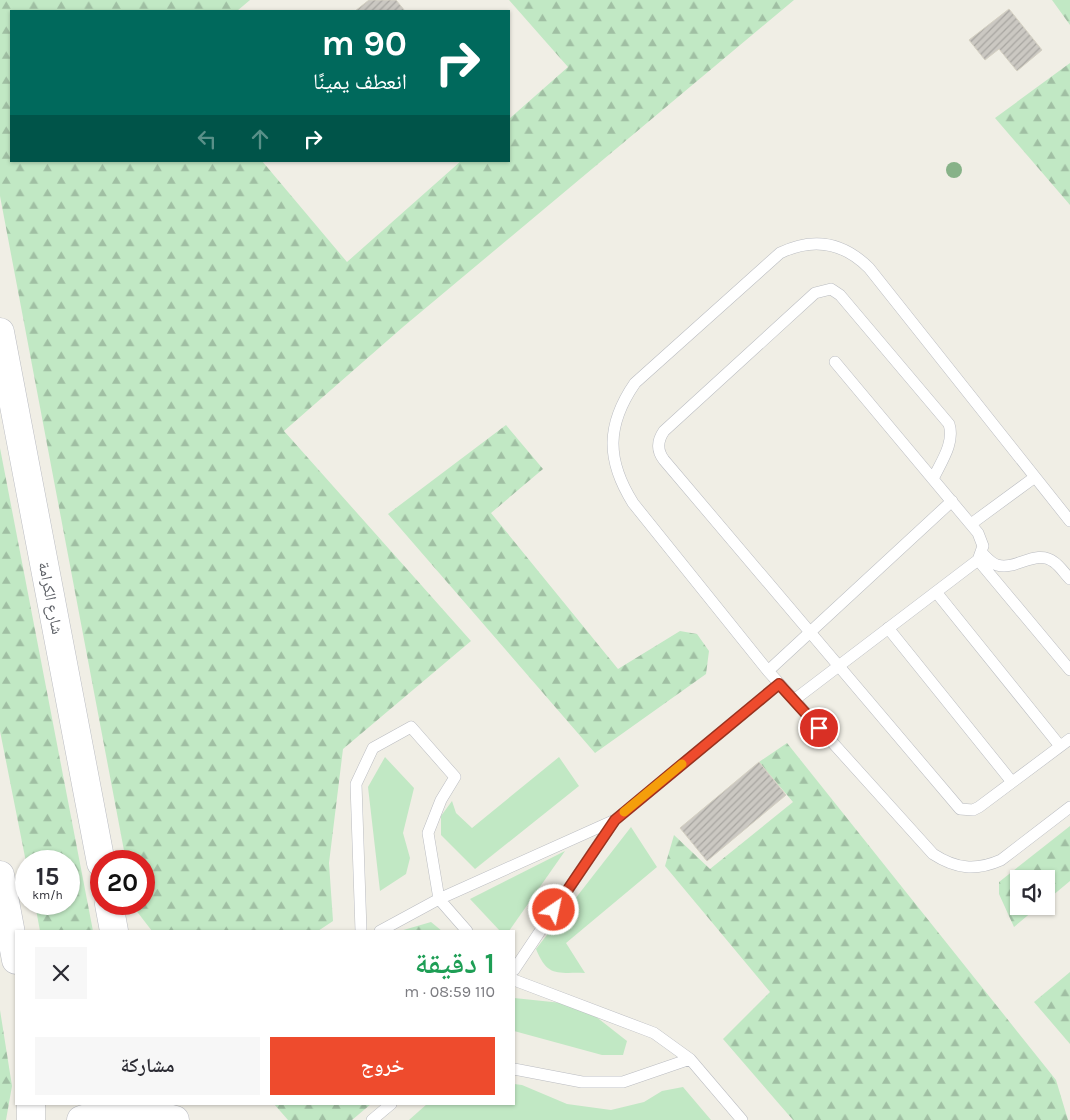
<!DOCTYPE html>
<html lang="ar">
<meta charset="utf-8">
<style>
body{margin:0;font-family:Karla,"Noto Naskh Arabic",sans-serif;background:#f7f7f7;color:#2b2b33;direction:rtl;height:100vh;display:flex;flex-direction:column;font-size:19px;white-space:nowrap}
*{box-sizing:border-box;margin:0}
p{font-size:16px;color:#7c7c81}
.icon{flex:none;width:28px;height:28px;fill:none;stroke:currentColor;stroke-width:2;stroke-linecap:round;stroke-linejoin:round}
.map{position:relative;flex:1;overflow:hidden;direction:ltr}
.side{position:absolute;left:15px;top:930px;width:500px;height:175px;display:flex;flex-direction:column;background:#fff;border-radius:0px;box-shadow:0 1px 4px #0004;direction:rtl}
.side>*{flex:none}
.banner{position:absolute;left:10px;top:10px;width:500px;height:152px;border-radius:0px;box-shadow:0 1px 4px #0004;direction:rtl;background:#00695c;color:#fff;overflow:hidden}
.buttons{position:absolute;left:1010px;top:870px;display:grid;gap:10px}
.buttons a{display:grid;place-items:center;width:45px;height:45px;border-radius:0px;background:#fff;box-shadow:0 1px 4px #0004;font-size:25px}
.speed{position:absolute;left:15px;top:850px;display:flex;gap:10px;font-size:25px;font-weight:700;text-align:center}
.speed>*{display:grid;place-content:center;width:65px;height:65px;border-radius:50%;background:#fff;box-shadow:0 1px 4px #0004;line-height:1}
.speed small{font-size:12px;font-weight:400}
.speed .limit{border:8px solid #d22;background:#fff;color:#111}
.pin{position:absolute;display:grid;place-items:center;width:42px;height:42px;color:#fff;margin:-21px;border:2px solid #fff;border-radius:50%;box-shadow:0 1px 5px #0007}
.me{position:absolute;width:55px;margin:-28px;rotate:34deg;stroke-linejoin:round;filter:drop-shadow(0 0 4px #0008)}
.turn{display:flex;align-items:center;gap:18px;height:105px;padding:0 20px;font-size:22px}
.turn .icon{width:65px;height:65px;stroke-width:2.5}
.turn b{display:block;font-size:35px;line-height:42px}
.lanes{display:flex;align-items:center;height:48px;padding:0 20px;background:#0003;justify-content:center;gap:25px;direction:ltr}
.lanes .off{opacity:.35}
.round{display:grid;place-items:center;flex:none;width:52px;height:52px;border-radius:0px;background:#f7f7f7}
.head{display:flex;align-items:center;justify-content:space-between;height:85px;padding:0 20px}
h1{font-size:30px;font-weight:600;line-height:38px;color:#1e9e55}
.button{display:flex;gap:10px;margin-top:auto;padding:10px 20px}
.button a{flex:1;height:58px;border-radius:0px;background:#ee4b2d;color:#fff;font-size:20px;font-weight:600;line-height:58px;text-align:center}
.button a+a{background:#f7f7f7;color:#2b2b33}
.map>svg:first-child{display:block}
</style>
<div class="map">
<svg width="1070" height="1120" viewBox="0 0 1070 1120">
<defs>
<pattern id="forest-firs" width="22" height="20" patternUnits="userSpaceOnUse" patternTransform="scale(1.25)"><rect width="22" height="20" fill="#c1e8c4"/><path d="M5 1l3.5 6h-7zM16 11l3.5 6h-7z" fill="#a0bfa3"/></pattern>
<pattern id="building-hatch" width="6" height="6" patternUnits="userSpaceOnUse" patternTransform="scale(1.25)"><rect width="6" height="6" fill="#cbc8c2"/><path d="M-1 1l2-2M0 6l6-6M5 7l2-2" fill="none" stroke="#a8a6a1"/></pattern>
</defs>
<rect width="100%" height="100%" fill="#f0eee5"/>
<path fill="#c1e8c4" d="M385,757L414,788L403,833L410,858L406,874L380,891L368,787Z
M559,757L579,786L475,869L441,835V816L452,801L456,813L472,828Z
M631,827L657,867L566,943L585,973C557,972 548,978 536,949Z
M565,851L509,931H500L470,899Z
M514,998L581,1005L627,1041L623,1055H602L514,1031Z
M514,1084L522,1085L567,1104L611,1110L644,1102L662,1091L683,1087L711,1120H409L427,1104H514Z"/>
<path fill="url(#forest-firs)" d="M0,0H250L237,11H11V161H262L347,262L461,161H509V119L568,67L509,0H794L403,327L284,431L471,641L343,749L329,863L333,921L318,931H152L135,909L134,904H144V861H126L0,196Z
M1052,0H1070V25Z
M1070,63V205L995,118Z
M506,425L543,469L491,513L618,669L680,631L697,634L709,651L706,674L595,753L388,514Z
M0,448L93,931H40L35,904H69V861L26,862L0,731Z
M787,743L1056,1080L1068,1120H793L723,1039L770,992L665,866L674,835L710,869L793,802L759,762Z
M1070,826V881L1046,901V879H1019V906H1039L1014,927L999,894V882Z
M431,922L442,931H400Z
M1070,972V1044L1034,1002Z
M0,1010L12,1086L6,1120H0Z
M274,1104H371L352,1120H288Z"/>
<path fill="url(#building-hatch)" stroke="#d5d1c3" d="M369,0H396L405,11H355Z
M1009,9L1042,50L1017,71L999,49L985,60L969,40Z
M759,762L786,795L707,861L680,828Z"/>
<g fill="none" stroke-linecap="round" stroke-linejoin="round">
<g stroke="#babcc1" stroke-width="12">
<path id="lane" d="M933,479C941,462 955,443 949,424L840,295L831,289L815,293L664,431C657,441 657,451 664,460L960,809L973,810L979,807L1070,739
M1070,521L869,268C843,242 813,237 780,253L635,383C606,425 606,460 633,503L768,671L933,854C956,869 976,871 1001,860L1070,807
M971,524L1035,477
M982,553C986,557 991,563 997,565C1016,571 1036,548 1054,562C1060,566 1065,574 1070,579
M978,560L1070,670
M936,592L1060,746
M888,628L1012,782
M768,671L952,501
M794,700L978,560L983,546L978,533L835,362
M361,931L356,784L373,748L411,727L455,777L441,800L428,833L439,899L467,931
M380,931L439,899L615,820L779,684
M514,970L614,821
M514,980L654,1033L690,1059L742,1120
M514,1069L582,1082H623L690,1059
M372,1120L391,1104"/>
</g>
<g stroke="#bbbdc3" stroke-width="29">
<path id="secondary" d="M0,332L101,863
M0,875L16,960
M109,904L114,931
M31,1120V1104
M81,1120C118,1107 138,1109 175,1120"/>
</g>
<use href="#lane" stroke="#fff" stroke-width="11"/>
<use href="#secondary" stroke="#fff" stroke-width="28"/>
</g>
<circle fill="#87b288" cx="954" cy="170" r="8"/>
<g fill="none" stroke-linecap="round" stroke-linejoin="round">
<g stroke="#9b311d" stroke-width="12">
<path id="route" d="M554,910L615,820L779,684L819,728"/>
</g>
<use href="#route" stroke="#ee4b2d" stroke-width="9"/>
<path stroke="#f59e0b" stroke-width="9" d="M624,812L682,764"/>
</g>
<g text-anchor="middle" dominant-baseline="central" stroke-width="4" stroke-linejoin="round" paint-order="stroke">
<g font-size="16" fill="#5d6066" stroke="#fff">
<text transform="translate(51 598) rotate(79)">شارع الكرامة</text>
</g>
</g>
</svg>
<div class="buttons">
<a><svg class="icon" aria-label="sound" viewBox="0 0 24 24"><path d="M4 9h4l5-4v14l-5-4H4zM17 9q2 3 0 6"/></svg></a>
</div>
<div class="speed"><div>15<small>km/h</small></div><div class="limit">20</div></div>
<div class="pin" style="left:819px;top:728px;background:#d93025"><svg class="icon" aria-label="arrive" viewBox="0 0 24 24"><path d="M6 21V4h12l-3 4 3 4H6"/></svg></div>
<svg class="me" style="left:554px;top:910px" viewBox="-20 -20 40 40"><circle r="17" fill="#ee4b2d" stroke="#fff" stroke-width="3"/><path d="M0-11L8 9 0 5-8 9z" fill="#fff"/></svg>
<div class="banner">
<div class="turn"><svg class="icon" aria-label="right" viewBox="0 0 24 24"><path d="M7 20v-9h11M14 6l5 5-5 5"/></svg><div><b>90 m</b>انعطف يمينًا</div></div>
<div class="lanes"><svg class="icon off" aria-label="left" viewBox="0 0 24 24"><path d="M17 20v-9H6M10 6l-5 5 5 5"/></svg><svg class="icon off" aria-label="ahead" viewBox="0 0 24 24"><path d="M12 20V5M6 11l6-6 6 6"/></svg><svg class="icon" aria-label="right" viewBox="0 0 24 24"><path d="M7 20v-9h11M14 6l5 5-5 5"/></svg></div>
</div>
<section class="side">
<div class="head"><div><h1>1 دقيقة</h1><p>110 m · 08:59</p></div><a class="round"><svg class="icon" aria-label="close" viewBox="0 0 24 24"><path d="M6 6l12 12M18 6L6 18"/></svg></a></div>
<div class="button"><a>خروج</a><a>مشاركة</a></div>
</section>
</div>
